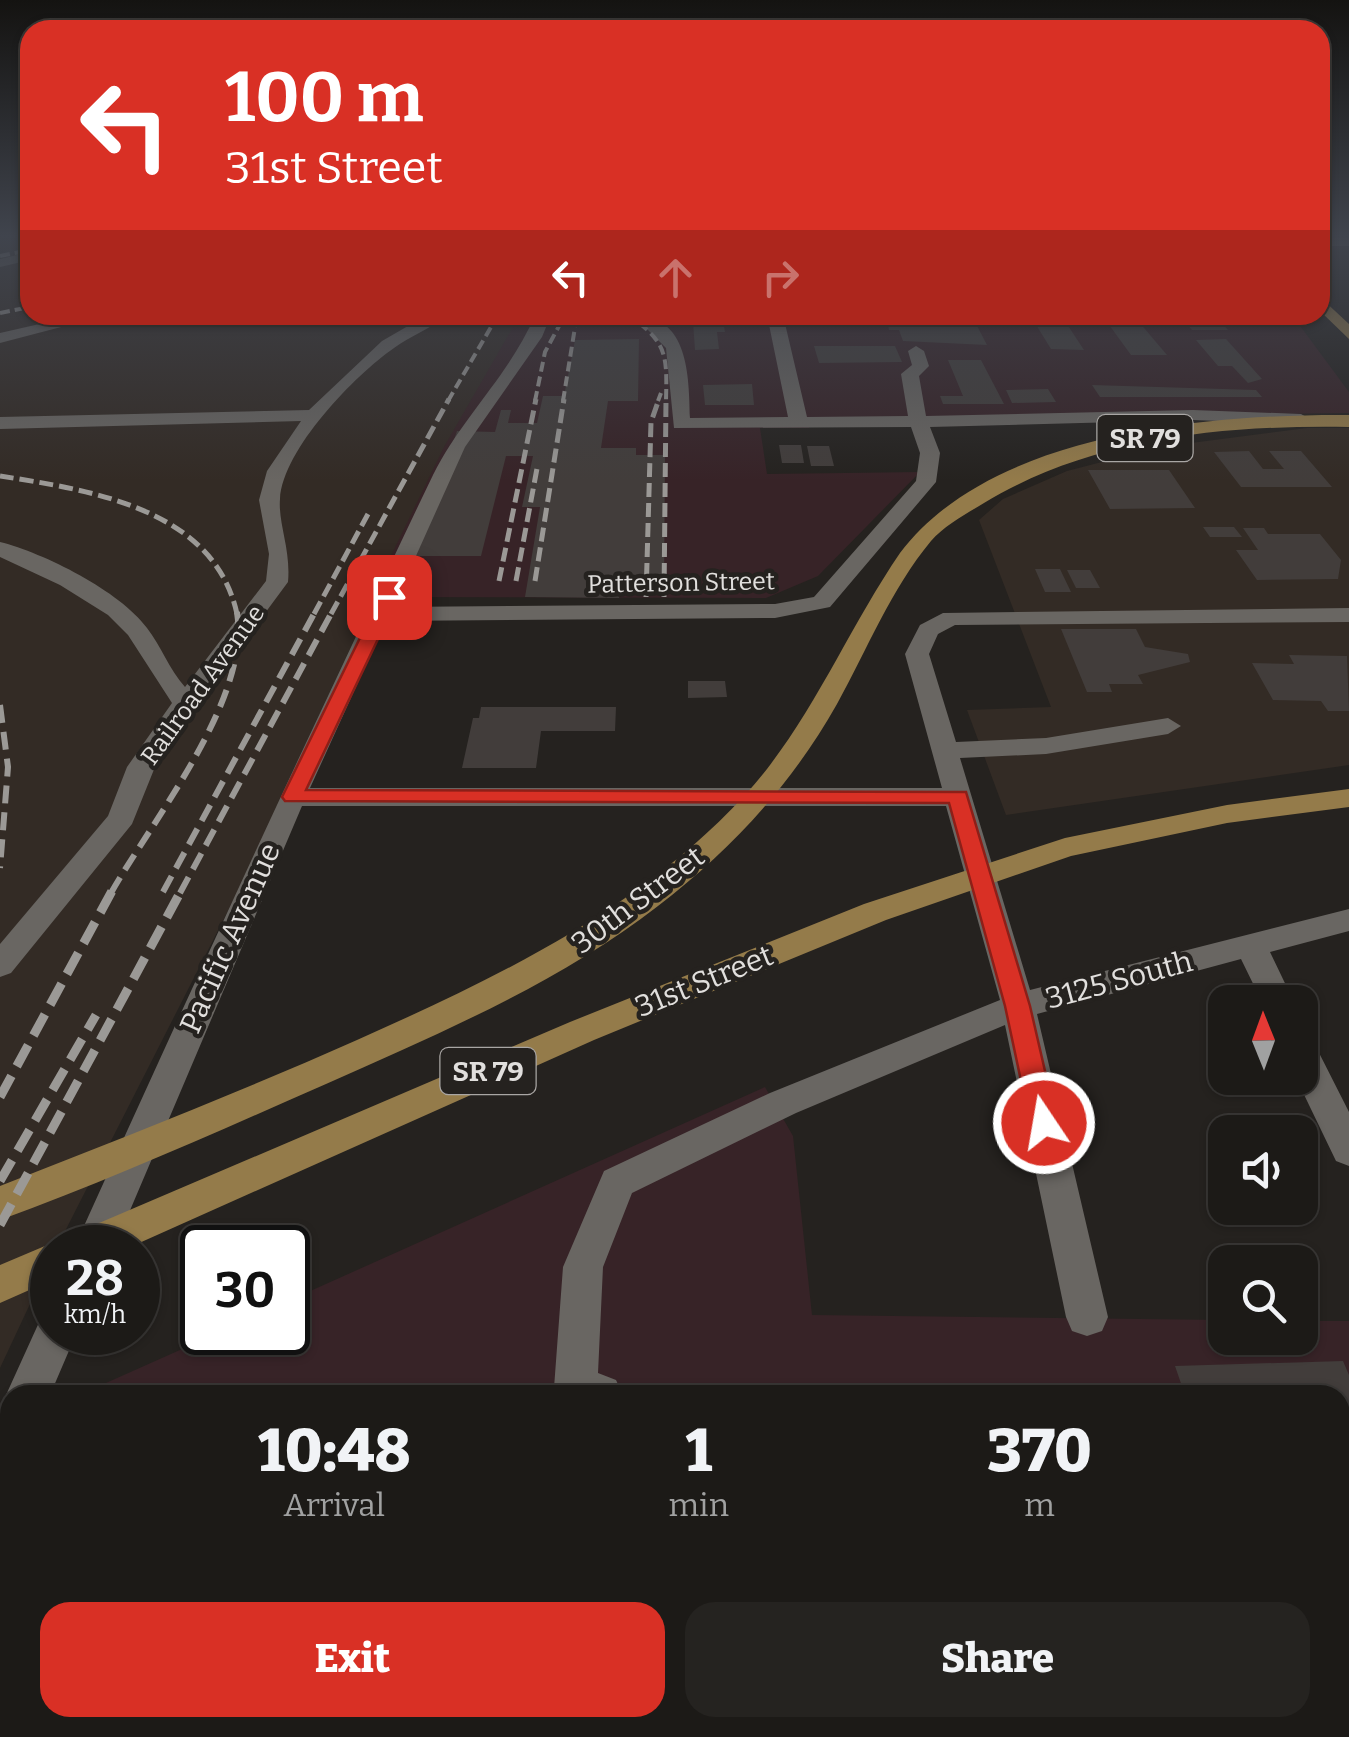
<!DOCTYPE html>
<style>
body{margin:0;font-family:Bitter,serif;background:#252320;color:#f1f3f6;height:100vh;display:flex;flex-direction:column;font-size:38px;white-space:nowrap}
*{box-sizing:border-box;margin:0}
p{font-size:32px;color:#a0a1a1}
.icon{flex:none;width:55px;height:55px;fill:none;stroke:currentColor;stroke-width:2;stroke-linecap:round;stroke-linejoin:round}
.map{position:relative;flex:1;overflow:hidden}
.drawer{position:absolute;left:0px;top:1385px;width:1350px;height:352px;display:flex;flex-direction:column;background:#1c1a17;border-radius:30px 30px 0 0;box-shadow:0 2px 8px #0004,0 0 0 2px #3a3836}
.drawer>*{flex:none}
.hud{position:absolute;left:20px;top:20px;width:1310px;height:305px;border-radius:30px;box-shadow:0 2px 8px #0004,0 0 0 2px #3a3836;background:#d93025;color:#fff;overflow:hidden}
.needle{width:65px;rotate:359deg}
.fabs{position:absolute;left:1208px;top:985px;display:grid;gap:20px}
.fabs a{display:grid;place-items:center;width:110px;height:110px;border-radius:20px;background:#1c1a17;box-shadow:0 2px 8px #0004,0 0 0 2px #3a3836;font-size:50px}
.speed{position:absolute;left:30px;top:1225px;display:flex;gap:20px;font-size:50px;font-weight:700;text-align:center}
.speed>*{display:grid;place-content:center;width:130px;height:130px;border-radius:50%;background:#1c1a17;box-shadow:0 2px 8px #0004,0 0 0 2px #3a3836;line-height:1}
.speed small{font-size:25px;font-weight:400}
.speed .limit{border:5px solid #111;border-radius:15px;background:#fff;color:#111}
.pin{position:absolute;display:grid;place-items:center;width:85px;height:85px;color:#fff;margin:-42px;border-radius:20px;box-shadow:0 5px 15px #0006}
.me{position:absolute;width:110px;margin:-55px;rotate:348deg;stroke-linejoin:round;filter:drop-shadow(0 0 8px #0008)}
.turn{display:flex;align-items:center;gap:35px;height:210px;padding:0 40px;font-size:45px}
.turn .icon{width:130px;height:130px;stroke-width:2.5}
.turn b{display:block;font-size:70px;line-height:85px}
.lanes{display:flex;align-items:center;height:95px;padding:0 40px;background:#0003;justify-content:center;gap:50px;direction:ltr}
.lanes .off{opacity:.35}
.eta{display:flex;justify-content:space-evenly;align-items:center;height:170px;text-align:center}
.eta b{font-size:60px;font-weight:800;line-height:70px}
.action{display:flex;gap:20px;margin-top:auto;padding:20px 40px}
.action a{flex:1;height:115px;border-radius:30px;background:#d93025;color:#fff;font-size:40px;font-weight:800;line-height:115px;text-align:center}
.action a+a{background:#252320;color:#f1f3f6}
.map>svg:first-child{display:block}
</style>
<div class="map">
<svg width="1349" height="1737" viewBox="0 0 1349 1737">
<rect width="100%" height="100%" fill="#25221f"/>
<path fill="#332b25" d="M0,238H30V315H531L57,1247L52,1248V1257L0,1368Z
M1307,428H1349V765L1006,815L967,710L1051,707L979,520L1003,499L1067,471L1160,447Z"/>
<path fill="#372327" d="M520,315H1292L1349,392V413L809,420V428H760L767,474L920,472L818,576L766,598L371,597L444,447Z
M765,1087L793,1136L812,1315L1225,1320V1338H1300V1321H1349V1737H0V1639L10,1613V1728H1340V1395H94L97,1387L218,1333L288,1332V1301Z"/>
<path fill="#423d3b" d="M886,315H951L953,320H974L987,345L903,341L899,330H889Z
M1030,315H1061L1084,350L1051,349Z
M1179,315H1215L1228,330H1192Z
M723,321L725,332H717L719,349L695,350L693,322Z
M1107,322H1139L1167,355H1131Z
M639,339L638,401H608L601,448H636V455H665L664,589L620,590L619,598L525,597L540,507H522L533,456H506L481,556H415L457,431L495,432L501,410H511L508,423H537L543,396H564L575,340Z
M1226,339L1262,379L1248,383L1232,366H1218L1196,340Z
M814,346H895L902,362L819,363Z
M948,360H981L1004,404H943L940,396H963Z
M752,384L754,405H705L703,385Z
M1092,385L1256,390L1262,397H1100Z
M1048,389L1056,402L1012,403L1006,390Z
M779,445H801L804,463H782Z
M807,446H829L834,466H811Z
M1249,451L1263,469H1284L1269,451H1301L1332,487H1241L1214,452Z
M1088,470H1169L1195,508L1110,509Z
M1203,527H1234L1242,537H1210Z
M1243,528H1264L1268,534H1320L1341,560L1338,579L1257,580L1236,550H1258Z
M1035,569H1060L1071,592H1045Z
M1067,570H1090L1100,588H1076Z
M1061,629H1136L1145,647L1188,654L1190,662L1138,675L1143,684H1109L1112,692H1087Z
M1289,655L1347,656L1349,711H1328L1321,701L1273,700L1252,663L1294,664Z
M688,681H725L727,697L688,698Z
M481,707H616L615,731H541L536,768H462L473,718H479Z
M1343,1361L1349,1375V1476L1340,1477V1395H1185L1175,1366Z
M1340,1605L1349,1629V1703H1340Z"/>
<g fill="none" stroke-linecap="round" stroke-linejoin="round">
<path fill="#696662" fill-rule="evenodd" d="M1320,238H1349V246H1320Z
M30,252V260L0,267V259Z
M79,315H107L0,343V333Z
M427,315H446C431,329 410,336 394,348C355,375 283,449 280,499C278,524 291,549 288,582L174,736L155,767L132,824L11,973L0,977V944L108,816L127,767L172,703L128,635L108,615L60,585L0,557V542C44,553 120,591 147,628C161,646 169,669 185,687L266,581L269,554L259,500L267,471L301,421L0,429V417L309,410L382,341Z
M535,315H551L542,337L465,447L393,607L775,604L814,597L916,481L920,453L911,427L674,428L666,348L633,315C689,315 689,376 690,418L788,417L767,315H783L807,417L908,416L901,374L912,365L908,351L916,346L924,351L929,366L919,376L926,416L1193,410L1301,414L1310,419L1301,424L1193,420L930,427L940,453L936,482L830,607L775,618L386,621L310,788H942L905,654L920,625L943,613L1349,608V622L955,625L938,634L929,654L956,742L1046,738L1168,718L1181,726L1168,734L1046,754L960,758L1030,990L1349,909V931L1270,952L1294,1002H1262L1241,959L1037,1014L1108,1317L1102,1331L1087,1336L1072,1331L1066,1317L1005,1025L796,1113L632,1193L603,1267L598,1373L616,1380L623,1395H557L554,1388L563,1267L604,1171L770,1093L1000,1000L946,806H302L114,1248H74C191,989 310,731 433,475C461,418 511,373 535,315Z
M1300,1035L1312,1039L1349,1112V1166L1336,1161L1296,1078H1300Z
M52,1314V1332H77L50,1395H10V1404L6,1395L41,1318Z
M10,1414V1477L0,1481V1418Z
M762,1728H814V1737H762Z"/>
<path fill="#947b4a" fill-rule="evenodd" d="M1320,297L1349,324V339L1320,311Z
M1349,415V427C1224,425 1094,437 984,503C966,514 945,525 931,541C891,589 867,650 837,704C792,784 731,850 658,906C559,983 440,1033 326,1084C219,1131 110,1180 0,1220V1186C120,1139 240,1092 357,1040C498,977 639,910 745,795C810,724 846,632 900,553C991,432 1209,414 1349,415Z
M1349,789V807L1227,823L1071,856L886,920L594,1040L128,1248H65L71,1235L570,1022L864,904L1065,838L1227,805Z
M52,1243L64,1248H52V1280L0,1303V1265Z"/>
<path stroke="#9b9996" stroke-width="4" stroke-dasharray="10 5" stroke-linecap="butt" d="M0,256L30,250
M0,313L30,307
M627,315C668,341 667,356 666,401
M448,401L498,315
M535,401L545,352L565,315
M563,401L577,315
M658,401L661,393"/>
<path stroke="#9b9996" stroke-width="5" stroke-dasharray="14 6" stroke-linecap="butt" d="M0,476C89,490 214,508 237,614
M499,581L536,399
M516,581L538,463
M535,581L564,399
M646,597L651,422L659,399
M664,597L666,399
M314,614L368,514
M331,614L449,399"/>
<path stroke="#9b9996" stroke-width="6" stroke-dasharray="18 9" stroke-linecap="butt" d="M0,705L8,767L0,868
M163,892L315,612
M111,893C153,819 251,699 237,612
M180,893L332,612"/>
<path stroke="#9b9996" stroke-width="9" stroke-dasharray="24 11" stroke-linecap="butt" d="M0,1097L112,891
M0,1181L96,1015
M0,1225L181,891"/>
</g>
<linearGradient id="sky" x2="0" y2="1"><stop stop-color="#141311"/><stop offset="0.49" stop-color="#40444d"/><stop offset="1" stop-color="#40444d" stop-opacity="0"/></linearGradient>
<rect width="1349" height="481" fill="url(#sky)"/>
<path fill="#d93025" stroke="#8d1f18" stroke-width="2.5" d="M389,592L398,597L306,790L966,792L1030,1006L1057,1123L1053,1131H1034L1030,1123L1005,1006L949,803L285,801L282,797L380,597Z"/>
<g text-anchor="middle" dominant-baseline="central" stroke-width="9" stroke-linejoin="round" paint-order="stroke">
<g font-size="25" fill="#e1dfdd" stroke="#25221f">
<text transform="translate(681 583) rotate(-1)">Patterson Street</text>
<text transform="translate(203 685) rotate(-54)">Railroad Avenue</text>
</g>
<g fill="#25221f" stroke="#a9a6a4" stroke-width="2.5">
<rect x="1097.5" y="415" width="95" height="46" rx="8"/>
<rect x="440.5" y="1048" width="95" height="46" rx="8"/>
</g>
<g font-size="28" font-weight="bold" fill="#e1dfdd">
<text x="1145" y="438">SR 79</text>
<text x="488" y="1071">SR 79</text>
</g>
<g font-size="30" fill="#e1dfdd" stroke="#25221f">
<text transform="translate(638 900) rotate(-37)">30th Street</text>
<text transform="translate(230 938) rotate(-66)">Pacific Avenue</text>
<text transform="translate(1119 980) rotate(-15)">3125 South</text>
<text transform="translate(704 981) rotate(-22)">31st Street</text>
</g>
</g>
</svg>
<div class="fabs">
<a><svg class="needle" viewBox="-14 -14 28 28"><path d="M0-13l5 13h-10z" fill="#e53935"/><path d="M0 13l5-13h-10z" fill="#a0a1a1"/></svg></a>
<a><svg class="icon" aria-label="sound" viewBox="0 0 24 24"><path d="M4 9h4l5-4v14l-5-4H4zM17 9q2 3 0 6"/></svg></a>
<a><svg class="icon" aria-label="search" viewBox="0 0 24 24"><circle cx="10" cy="10" r="6"/><path d="M15 15l6 6"/></svg></a>
</div>
<div class="speed"><div>28<small>km/h</small></div><div class="limit">30</div></div>
<div class="pin" style="left:389px;top:597px;background:#d93025"><svg class="icon" aria-label="arrive" viewBox="0 0 24 24"><path d="M6 21V4h12l-3 4 3 4H6"/></svg></div>
<svg class="me" style="left:1044px;top:1123px" viewBox="-20 -20 40 40"><circle r="17" fill="#d93025" stroke="#fff" stroke-width="3"/><path d="M0-11L8 9 0 5-8 9z" fill="#fff"/></svg>
<div class="hud">
<div class="turn"><svg class="icon" aria-label="left" viewBox="0 0 24 24"><path d="M17 20v-9H6M10 6l-5 5 5 5"/></svg><div><b>100 m</b>31st Street</div></div>
<div class="lanes"><svg class="icon" aria-label="left" viewBox="0 0 24 24"><path d="M17 20v-9H6M10 6l-5 5 5 5"/></svg><svg class="icon off" aria-label="ahead" viewBox="0 0 24 24"><path d="M12 20V5M6 11l6-6 6 6"/></svg><svg class="icon off" aria-label="right" viewBox="0 0 24 24"><path d="M7 20v-9h11M14 6l5 5-5 5"/></svg></div>
</div>
<section class="drawer">
<div class="eta">
<div><b>10:48</b><p>Arrival</p></div>
<div><b>1</b><p>min</p></div>
<div><b>370</b><p>m</p></div>
</div>
<div class="action"><a>Exit</a><a>Share</a></div>
</section>
</div>
